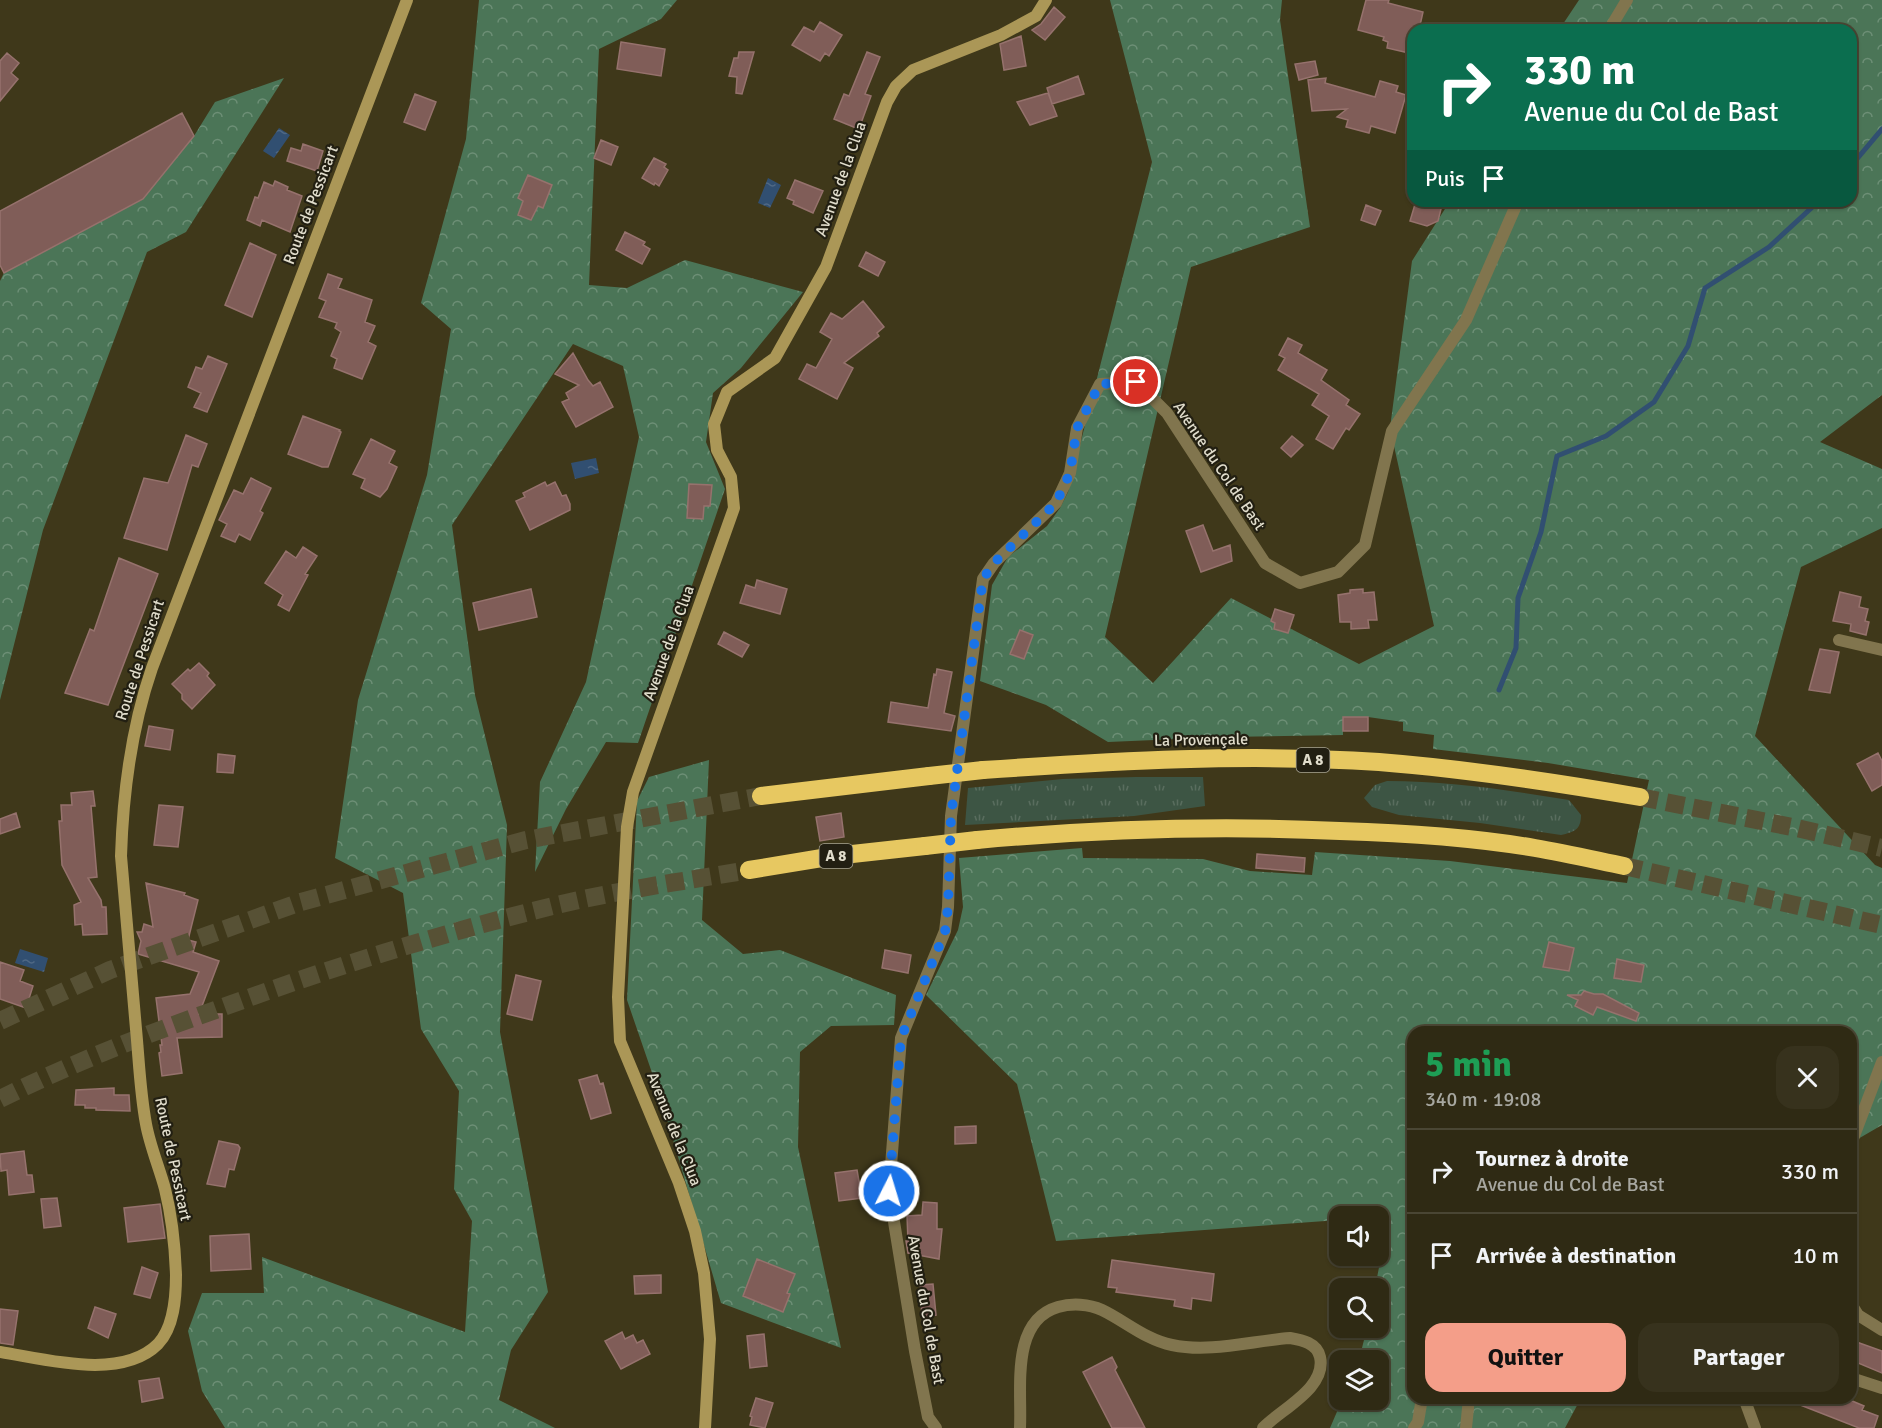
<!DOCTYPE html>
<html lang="fr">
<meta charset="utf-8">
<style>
body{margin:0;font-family:Signika,sans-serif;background:#37321d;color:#f1f3f6;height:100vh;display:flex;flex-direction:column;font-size:22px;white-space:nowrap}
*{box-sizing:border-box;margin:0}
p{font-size:20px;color:#a7a7a0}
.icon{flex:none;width:33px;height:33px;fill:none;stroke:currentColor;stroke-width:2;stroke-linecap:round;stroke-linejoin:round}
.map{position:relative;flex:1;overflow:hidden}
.drawer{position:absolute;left:1407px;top:1026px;width:450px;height:378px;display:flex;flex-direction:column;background:#2f2a14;border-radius:18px;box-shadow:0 2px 4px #0004,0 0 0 2px #4a4634}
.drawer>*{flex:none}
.top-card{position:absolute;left:1407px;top:24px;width:450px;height:183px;border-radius:18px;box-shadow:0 2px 4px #0004,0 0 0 2px #4a4634;background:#0b6e4f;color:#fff;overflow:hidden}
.buttons{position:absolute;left:1329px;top:1206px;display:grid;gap:12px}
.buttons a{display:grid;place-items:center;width:60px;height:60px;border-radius:12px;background:#2f2a14;box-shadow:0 2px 4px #0004,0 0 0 2px #4a4634;font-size:30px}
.pin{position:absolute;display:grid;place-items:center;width:51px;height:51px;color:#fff;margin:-26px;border:3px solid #fff;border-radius:50%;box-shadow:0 2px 6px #0007}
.me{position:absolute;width:66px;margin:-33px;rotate:5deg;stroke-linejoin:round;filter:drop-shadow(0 0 4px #0008)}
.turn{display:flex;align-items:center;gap:21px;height:126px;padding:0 18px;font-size:27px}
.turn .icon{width:78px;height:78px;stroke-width:2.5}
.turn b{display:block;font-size:42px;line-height:51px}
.then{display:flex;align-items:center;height:57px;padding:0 18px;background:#0003;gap:12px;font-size:22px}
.round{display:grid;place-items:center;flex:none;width:63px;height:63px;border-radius:18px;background:#37321d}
.overview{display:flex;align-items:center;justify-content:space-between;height:102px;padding:0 18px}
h1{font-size:36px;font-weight:800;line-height:45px;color:#1e9e55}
.cta{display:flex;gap:12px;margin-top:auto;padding:12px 18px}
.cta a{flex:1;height:69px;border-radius:18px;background:#f49e89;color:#111;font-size:24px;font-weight:800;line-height:69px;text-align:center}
.cta a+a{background:#37321d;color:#f1f3f6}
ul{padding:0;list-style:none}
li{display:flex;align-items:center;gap:18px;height:84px;padding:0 18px;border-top:2px solid #4a4634}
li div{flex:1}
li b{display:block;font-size:22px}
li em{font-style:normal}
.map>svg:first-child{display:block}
</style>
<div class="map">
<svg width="1882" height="1428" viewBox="0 0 1882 1428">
<defs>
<pattern id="grass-tufts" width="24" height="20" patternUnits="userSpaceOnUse" patternTransform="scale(1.5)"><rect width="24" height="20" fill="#3d5544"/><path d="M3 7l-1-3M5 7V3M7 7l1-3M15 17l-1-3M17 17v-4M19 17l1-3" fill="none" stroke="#596d5e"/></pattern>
<pattern id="forest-crowns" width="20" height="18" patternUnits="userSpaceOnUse" patternTransform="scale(1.5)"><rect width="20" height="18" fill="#4b7557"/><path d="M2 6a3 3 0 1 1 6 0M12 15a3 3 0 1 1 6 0" fill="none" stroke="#6d8f76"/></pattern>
<pattern id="water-ripples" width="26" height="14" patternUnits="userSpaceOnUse" patternTransform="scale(1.5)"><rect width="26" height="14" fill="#314f71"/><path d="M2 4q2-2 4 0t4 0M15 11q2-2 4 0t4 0" fill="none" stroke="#4f6884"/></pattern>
</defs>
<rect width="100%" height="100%" fill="#3f381a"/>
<path fill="url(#grass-tufts)" d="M1136,777H1203L1205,806L1134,816L965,825L968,788L1063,779Z
M1387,781C1448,781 1508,790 1569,800L1581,815C1581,830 1574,832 1561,835L1480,823L1399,815L1372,807L1364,798L1375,785Z"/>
<path fill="url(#forest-crowns)" d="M479,0H677L661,19L599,49L589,285L627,288L685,260L803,292L741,368L713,393L706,442L725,489L638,743L606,742L566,809L535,872L540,782L586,682L639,437L623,366L573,344L452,525L475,695L507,825L500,1032L548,1292L511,1350L499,1400L555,1428H225L202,1391L188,1331L202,1293H264L262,1257L465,1332L472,1221L454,1189L459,1091L421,1029L403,893L335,858L358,700L427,475L451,329L421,303L466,139Z
M1110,0H1282L1280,20L1310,227L1191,267L1105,637L1153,683L1231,598L1359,664L1434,626L1390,428L1412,261L1450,201H1851V30H1559L1579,0H1882V395L1820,442L1882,469V528L1801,567L1755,736L1875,865L1882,868V1125L1851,1143V1032H1413V1398H1581L1565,1428H1330L1342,1400H1378V1360H1359L1367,1328H1378V1288H1375L1389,1216H1340L1339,1220L1056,1241L1017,1084L926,995L958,930L963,907L959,858L1082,848L1083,858L1203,859L1250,871L1312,875L1315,852L1450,861L1627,883L1649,780L1548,763L1433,749L1434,735L1403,731V722L1368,717H1343V735L1224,737L1108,742L1046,705L980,681L992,585L1008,557L1047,526L1060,508L1068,492L1152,162Z
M284,78L186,232L147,252L43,530L0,700V281L4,273L143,199L194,136L215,102Z
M709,760L702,920L743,954L780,950L896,995L894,1025L831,1026L800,1052L798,1147L841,1348L721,1303L661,1099L627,1000L637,801L649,777Z"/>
<path fill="url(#water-ripples)" d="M279,128L290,135L274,158L263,151Z
M768,178L781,185L770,208L758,203Z
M596,458L599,473L575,479L571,463Z
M20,949L48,958L44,972L15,963Z"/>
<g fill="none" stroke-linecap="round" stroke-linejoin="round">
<path stroke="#314f71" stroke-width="5" d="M1851,166L1882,129
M1499,690L1516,648L1518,598L1541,532L1557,456L1606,436L1654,402L1688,346L1705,288L1769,247L1819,201"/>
</g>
<path fill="#805d58" stroke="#96726d" stroke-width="1.5" d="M1366,0H1389L1388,3L1423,12L1419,30H1413L1409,53L1387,48L1388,42L1383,40L1384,37L1358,30Z
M1054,7L1065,17L1045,40L1032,30L1041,24Z
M820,22L842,35L829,56L825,53L820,61L792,45L804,27L814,32Z
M1021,36L1026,66L1004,70L1000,44Z
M621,42L665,49L661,76L617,69Z
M739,52H754L742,94L736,93L737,77L729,76L734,58H738Z
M867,52L880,57L865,94L871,96L860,126L857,125L856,128L834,119L844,94L849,96Z
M7,53L19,63L11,73L18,79L0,101V61Z
M1315,61L1318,75L1299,80L1295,64Z
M1078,76L1084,94L1052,104L1047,88Z
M1326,78L1325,83L1375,97L1380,81L1398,86L1396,92L1406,95L1395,133L1371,126L1369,133L1346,127L1348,120L1337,117L1347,109L1312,111L1308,80Z
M1048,93L1057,116L1030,125L1017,102Z
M415,94L436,102L425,130L404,122Z
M182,113L194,136L143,199L4,273L0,265V211Z
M601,140L618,147L611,165L594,158Z
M303,144L323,151L317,171L287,161L291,148L301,151Z
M654,158L666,164L664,167L668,170L659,186L655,183L654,185L642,178Z
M528,175L552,185L543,208L538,206L531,220L518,215L523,201L518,198Z
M795,180L823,191L813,213L793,204L794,201L787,198Z
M275,181L288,187L287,190L302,196L290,232L262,220L260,226L247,220L255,197L258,198L264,182L273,186Z
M1416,201H1430L1442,205L1438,221L1427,226L1410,221Z
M1366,205L1381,211L1375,225L1361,220Z
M625,232L645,242L643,245L650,249L642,264L616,250Z
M250,243L276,255L252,317L225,305Z
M866,252L885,262L878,276L859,266Z
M328,274L342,279L338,288L372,300L365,322L375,326L368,342L376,346L362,379L334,368L337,359L331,356L341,332L335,328L337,323L319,317L326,301L319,298Z
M863,301L884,327L877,333L879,336L844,363L853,368L837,399L799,379L807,364L816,368L832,339L820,332L831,313L842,319Z
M1288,338L1302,345L1298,353L1327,370L1321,380L1349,400L1346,405L1360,414L1349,430L1346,428L1333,449L1316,439L1329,416L1312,405L1319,394L1278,370L1285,358L1279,355Z
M573,353L588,380L593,386L600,382L613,407L576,427L562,402L569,399L566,393L579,385L555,374Z
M208,356L227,364L207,412L194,407L201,393L188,387L196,367L202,369Z
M303,416L340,430L339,431L341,432L328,467H322L288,454Z
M186,435L207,444L198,467L192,465L167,550L124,538L144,478L168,483Z
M1292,436L1303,445L1291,457L1281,448Z
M371,439L395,451L389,463L397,467L387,489L380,497L361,488L365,479L353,474Z
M251,478L271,488L260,511L263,513L250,540L239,534L235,542L221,536L227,524L219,520L234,490L243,494Z
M545,482L547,486L555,482L562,496L566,495L570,504V510L530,530L516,501L525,497L523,493Z
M689,484L712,485L710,506H704L703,519L687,518Z
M1203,525L1213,551L1230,545L1232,561L1201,572L1186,531Z
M303,547L317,556L305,574L308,575L289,611L278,605L283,595L265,583L286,551L296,558Z
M119,558L158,574L108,705L65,693L90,629L94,631Z
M757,580L787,589L780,614L740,603L746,585L755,588Z
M531,589L537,617L479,630L473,603Z
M1363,589V593L1374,592L1377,620H1368L1369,628L1351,629V622H1340L1338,595L1350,593V590Z
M1840,592L1861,597L1859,607L1868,609L1865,621L1869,622L1866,635L1850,631L1851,624L1833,621Z
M1275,609L1294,615L1288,633L1274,629L1275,623L1271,621Z
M1020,630L1033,635L1024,659L1010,654Z
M724,632L749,645L742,657L718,644Z
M1820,649L1839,652L1830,693L1809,690Z
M199,663L209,673L207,676L215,685L192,709L182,699V694L172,684L188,669L190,671Z
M937,669L952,672L944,713L955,716L951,731L888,722L891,702L928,708L934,674L936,675Z
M1343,717H1368V731H1343Z
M149,726L173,730L170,750L145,746Z
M1878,753L1882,761V785L1872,791L1857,764Z
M218,754L235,756L233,773L217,772Z
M93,791L95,806H91L97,877L88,878L101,900L102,907H106L107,934L83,935L82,924L75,925L74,905L81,902L62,865L59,821H62L61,805H72L71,793Z
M159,805L183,807L178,847L154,845Z
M16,813L20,827L0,834V819Z
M841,813L844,837L820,841L816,817Z
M1257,854L1305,858L1304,872L1256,868Z
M146,883L185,893L184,895L198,900L188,940L196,942L193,952L219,961L199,1014H222V1037L177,1038L182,1073L162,1076L159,1053L161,1052L160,1045H162L156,998L190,994L199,972L138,954L141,941L137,932H142L144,924L153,927Z
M1549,942L1574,948L1569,971L1543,967Z
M885,950L911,955L908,973L882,968Z
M1617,959L1644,965L1641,982L1614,978Z
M0,962L24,970L20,981L33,986L26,1008L0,999Z
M516,975L541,981L532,1020L507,1014Z
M1584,991L1594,994H1603L1639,1013L1636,1021L1597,1007L1593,1015L1575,1006L1578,1000L1567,995H1581Z
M597,1075L600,1084L603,1083L611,1113L591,1119L579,1080Z
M114,1088V1095H129L130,1111L96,1110V1108H85V1105H75L76,1090Z
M976,1126V1143L955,1144V1127Z
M219,1141L238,1145L240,1148L234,1170L229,1169L225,1187L207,1184Z
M24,1151L27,1175H32L34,1192L9,1195L7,1170L1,1171L0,1154Z
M857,1170L862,1198L839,1201L835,1173Z
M57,1198L61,1226L44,1228L41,1199Z
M923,1202L937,1203V1229H942L939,1259L908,1253L906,1241H908L907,1216L922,1215Z
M160,1204L165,1238L128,1242L124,1208Z
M249,1234L251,1269L211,1271L210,1236Z
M757,1259L795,1274L787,1293L790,1294L783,1312L743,1296Z
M1112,1260L1214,1274L1211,1301L1192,1298L1191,1309L1174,1306L1175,1300L1116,1292L1117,1288L1108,1287Z
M142,1267L158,1273L150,1298L134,1294Z
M661,1275V1293L635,1294L634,1276Z
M933,1284L936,1315L922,1317L920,1285Z
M95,1307L116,1314L108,1338L88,1328Z
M0,1309L18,1311L13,1345L0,1343Z
M622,1332L625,1339L633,1335L637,1343L643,1340L650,1354L621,1369L605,1341Z
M764,1334L767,1366L750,1368L747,1336Z
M1851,1340L1882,1351V1373L1851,1360Z
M1112,1357L1117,1367L1115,1370L1145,1428H1112L1083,1372Z
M159,1378L163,1398L142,1402L139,1381Z
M756,1398L773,1403L765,1428L750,1425L752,1417L750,1416Z
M1845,1398L1864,1406L1862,1410L1878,1416L1874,1428H1859L1785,1399Z"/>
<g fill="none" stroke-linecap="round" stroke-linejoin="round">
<path stroke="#575135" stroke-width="18" stroke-dasharray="18 9" stroke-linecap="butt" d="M1640,797L1797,828L1882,848
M1624,866L1882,925
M0,1021L110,970L301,902L526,840L761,796
M0,1099C70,1064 144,1035 218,1009C329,968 442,933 557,905C620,890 685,881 749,870"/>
<path stroke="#81754e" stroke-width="12" d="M1609,30L1627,0
M1839,640L1882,650
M1851,1144L1882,1062
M1851,1304L1858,1315L1882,1330
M1851,1378L1882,1388
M1744,1398L1755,1428
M936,1428L928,1417L915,1351L889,1191L901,1038L945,931L948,907L951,816L983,579L994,563L1056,503L1070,473L1077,428L1100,384L1136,382L1167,413L1265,563L1300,583L1338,572L1365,545L1392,431L1466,320L1518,201
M1020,1428C1022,1389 1010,1321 1058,1307C1072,1303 1089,1304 1102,1310C1125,1321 1146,1340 1172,1345C1210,1353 1251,1341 1290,1338C1302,1340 1317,1343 1320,1357C1327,1388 1281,1409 1263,1428
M1414,1428L1418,1422L1422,1398
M1466,1428L1469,1398"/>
<path stroke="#ab9757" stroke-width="12" d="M0,1352C45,1359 121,1381 158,1344C174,1327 176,1298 176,1275C175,1247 172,1217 165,1189C159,1167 150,1146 146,1124C140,1092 139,1060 136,1029C131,971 126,914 121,856C123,792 131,729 152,668L407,0
M705,1428L710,1339L704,1273L695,1231L679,1183L620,1041L618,997L627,827L633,792L734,508L731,477L717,450L714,424L727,392L775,358L826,267L887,102L896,86L913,70L1001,35L1036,16L1046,0"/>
<path stroke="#e7c861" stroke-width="18" d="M983,770C1114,761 1247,753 1379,762C1467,769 1553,782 1640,797
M761,796L929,776
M977,840C1098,829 1219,825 1340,831C1405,833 1471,837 1535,848C1565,853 1595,860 1624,866
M749,870L834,856L925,846"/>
<path stroke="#e7c861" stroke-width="18" d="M929,776L983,770
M925,846L977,840"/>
</g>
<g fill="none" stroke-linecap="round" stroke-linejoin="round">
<path stroke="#1a73e8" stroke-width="10" stroke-dasharray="0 18" d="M889,1191L901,1038L945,932L948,907L951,816L983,579L994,563L1056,503L1070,473L1077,428L1100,384L1136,382"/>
</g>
<g text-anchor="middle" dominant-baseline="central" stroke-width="4.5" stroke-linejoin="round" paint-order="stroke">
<g fill="#221f12" stroke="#a8a494" stroke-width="1.5">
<rect x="1296.5" y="748" width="33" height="24" rx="4.5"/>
<rect x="819.5" y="844" width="33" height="24" rx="4.5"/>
</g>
<g font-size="15" font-weight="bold" fill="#e1ddcc">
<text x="1313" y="760">A 8</text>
<text x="836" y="856">A 8</text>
</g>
<g font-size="16" fill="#e1ddcc" stroke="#221f12">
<text transform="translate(841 179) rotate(-70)">Avenue de la Clua</text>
<text transform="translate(311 205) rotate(-69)">Route de Pessicart</text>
<text transform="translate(1219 466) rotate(56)">Avenue du Col de Bast</text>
<text transform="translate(669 643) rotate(-70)">Avenue de la Clua</text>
<text transform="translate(140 660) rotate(-72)">Route de Pessicart</text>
<text transform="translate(1201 740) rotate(-1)">La Provençale</text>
<text transform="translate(674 1129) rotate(68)">Avenue de la Clua</text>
<text transform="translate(173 1159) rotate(78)">Route de Pessicart</text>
<text transform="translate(926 1310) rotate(80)">Avenue du Col de Bast</text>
</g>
</g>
</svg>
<div class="buttons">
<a><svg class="icon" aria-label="sound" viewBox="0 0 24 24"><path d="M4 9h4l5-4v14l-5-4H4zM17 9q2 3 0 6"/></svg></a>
<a><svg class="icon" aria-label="search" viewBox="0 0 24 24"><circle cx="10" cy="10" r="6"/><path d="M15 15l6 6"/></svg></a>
<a><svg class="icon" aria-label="layers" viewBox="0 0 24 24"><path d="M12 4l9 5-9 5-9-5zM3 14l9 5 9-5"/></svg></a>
</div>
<div class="pin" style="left:1136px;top:382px;background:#d93025"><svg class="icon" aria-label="arrive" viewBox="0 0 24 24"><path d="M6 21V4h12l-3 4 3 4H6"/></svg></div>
<svg class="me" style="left:889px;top:1191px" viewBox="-20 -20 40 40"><circle r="17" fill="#1a73e8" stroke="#fff" stroke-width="3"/><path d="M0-11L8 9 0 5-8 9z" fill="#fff"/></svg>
<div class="top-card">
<div class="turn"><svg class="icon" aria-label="right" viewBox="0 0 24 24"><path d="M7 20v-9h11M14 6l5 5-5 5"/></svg><div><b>330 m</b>Avenue du Col de Bast</div></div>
<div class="then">Puis<svg class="icon" aria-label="arrive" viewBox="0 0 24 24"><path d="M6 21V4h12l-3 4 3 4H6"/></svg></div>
</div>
<section class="drawer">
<div class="overview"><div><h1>5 min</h1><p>340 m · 19:08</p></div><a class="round"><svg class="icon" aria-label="close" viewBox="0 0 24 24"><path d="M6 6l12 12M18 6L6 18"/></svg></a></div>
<ul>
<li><svg class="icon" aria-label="right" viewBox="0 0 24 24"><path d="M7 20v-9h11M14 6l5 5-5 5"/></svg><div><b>Tournez à droite</b><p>Avenue du Col de Bast</p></div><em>330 m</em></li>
<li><svg class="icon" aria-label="arrive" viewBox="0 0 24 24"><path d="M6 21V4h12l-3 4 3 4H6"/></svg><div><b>Arrivée à destination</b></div><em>10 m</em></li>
</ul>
<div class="cta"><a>Quitter</a><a>Partager</a></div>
</section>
</div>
